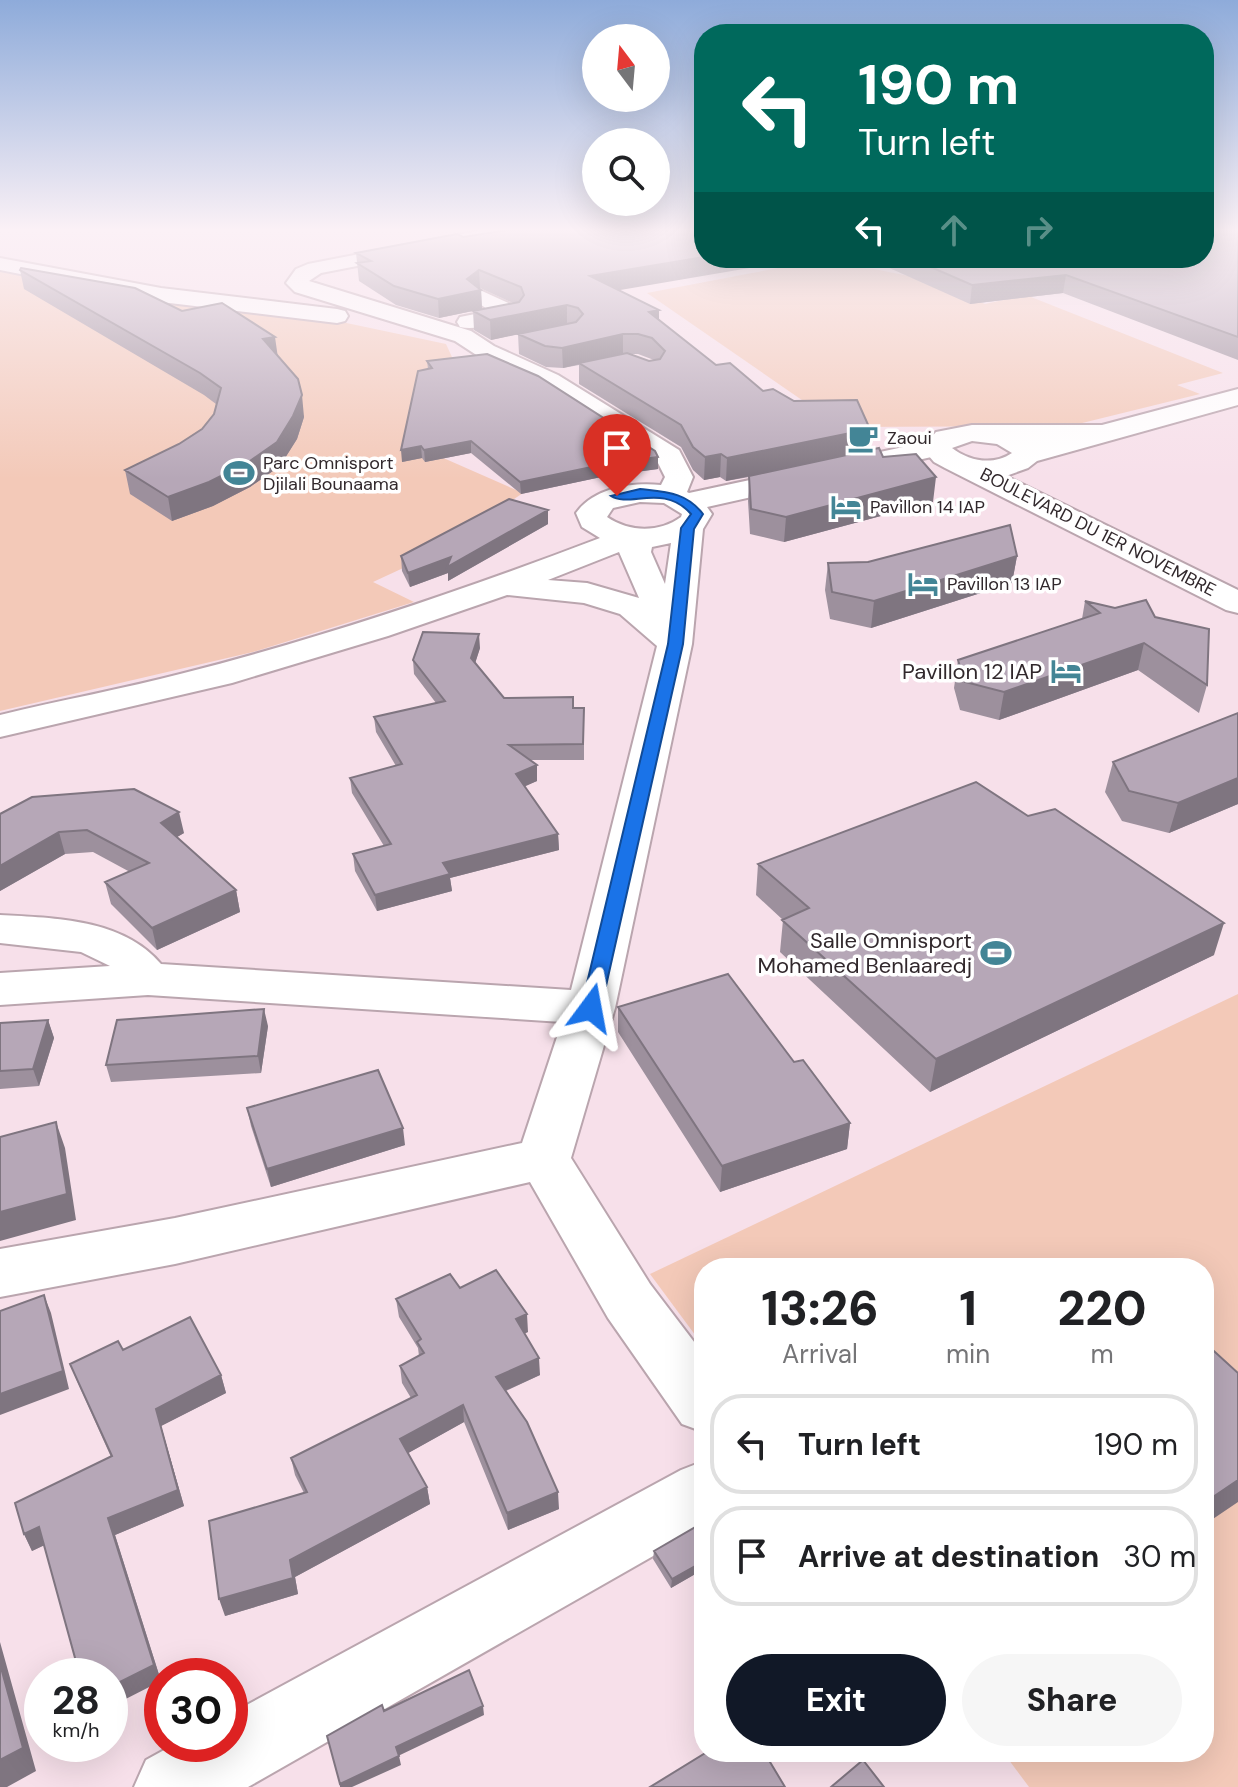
<!DOCTYPE html>
<style>
body{margin:0;font-family:"DM Sans",sans-serif;background:#f6f6f6;color:#202124;height:100vh;display:flex;flex-direction:column;font-size:30px;white-space:nowrap}
*{box-sizing:border-box;margin:0}
p{font-size:26px;color:#757577}
.icon{flex:none;width:44px;height:44px;fill:none;stroke:currentColor;stroke-width:2;stroke-linecap:round;stroke-linejoin:round}
.map{position:relative;flex:1;overflow:hidden}
.sheet{position:absolute;left:694px;top:1258px;width:520px;height:504px;display:flex;flex-direction:column;background:#fff;border-radius:32px;box-shadow:0 8px 32px #0002}
.sheet>*{flex:none}
.guide{position:absolute;left:694px;top:24px;width:520px;height:244px;border-radius:32px;box-shadow:0 8px 32px #0002;background:#00695c;color:#fff;overflow:hidden}
.needle{width:52px;rotate:344deg}
.tools{position:absolute;left:582px;top:24px;display:grid;gap:16px}
.tools a{display:grid;place-items:center;width:88px;height:88px;border-radius:50%;background:#fff;box-shadow:0 8px 32px #0002;font-size:40px}
.speed{position:absolute;left:24px;top:1658px;display:flex;gap:16px;font-size:40px;font-weight:700;text-align:center}
.speed>*{display:grid;place-content:center;width:104px;height:104px;border-radius:50%;background:#fff;box-shadow:0 8px 32px #0002;line-height:1}
.speed small{font-size:20px;font-weight:400}
.speed .limit{border:12px solid #d22;background:#fff;color:#111}
.pin{position:absolute;display:grid;place-items:center;width:68px;height:68px;color:#fff;margin:-82px -34px;border-radius:50% 50% 50% 0;rotate:-45deg;box-shadow:0 0 8px #0007}
.pin .icon{rotate:45deg}
.me{position:absolute;width:88px;margin:-44px;rotate:13deg;stroke-linejoin:round;filter:drop-shadow(0 0 6px #0008)}
.turn{display:flex;align-items:center;gap:28px;height:168px;padding:0 32px;font-size:36px}
.turn .icon{width:104px;height:104px;stroke-width:2.5}
.turn b{display:block;font-size:56px;line-height:68px}
.lanes{display:flex;align-items:center;height:76px;padding:0 32px;background:#0003;justify-content:center;gap:40px;direction:ltr}
.lanes .off{opacity:.35}
.eta{display:flex;justify-content:space-evenly;align-items:center;height:136px;text-align:center}
.eta b{font-size:48px;font-weight:800;line-height:56px}
.action{display:flex;gap:16px;margin-top:auto;padding:16px 32px}
.action a{flex:1;height:92px;border-radius:48px;background:#111827;color:#fff;font-size:32px;font-weight:800;line-height:92px;text-align:center}
.action a+a{background:#f6f6f6;color:#202124}
ul{padding:0;list-style:none}
li{display:flex;align-items:center;gap:24px;height:100px;margin:0 16px 12px;padding:0 16px;border:4px solid #e0e0e0;border-radius:32px}
li div{flex:1}
li b{display:block;font-size:30px}
li em{font-style:normal}
.map>svg:first-child{display:block}
</style>
<div class="map">
<svg width="1238" height="1787" viewBox="0 0 1238 1787">
<rect width="100%" height="100%" fill="#f7e0ea"/>
<path fill="#f3c9b8" d="M825,265L874,269L914,277L985,304L1026,295L1223,373L1177,385L1200,394L1070,426L841,427L647,293L778,268Z
M0,266L337,321L446,344L463,381L432,453L523,493L427,557L373,582L414,602L253,652L0,711Z
M1238,994V1787H1029L1003,1752H1204V1268H704V1347L650,1274Z"/>
<g fill="none" stroke-linecap="round" stroke-linejoin="round">
<g stroke="#baa5ae" stroke-width="4">
<path id="minor" d="M488,229H527L517,235L321,273L309,281L471,331L494,346L558,375L679,450L693,477L687,492L689,493L936,440L946,442L950,448L946,454L936,456L707,507L712,514L703,529L692,644L615,1008L571,1158L650,1284L704,1355V1432L682,1424L608,1318L530,1182L175,1264L0,1297V1249L175,1218L522,1143L562,1022L148,995L0,1005V973L110,966L81,952L0,943V915C56,918 123,919 161,964L571,990L657,646L620,614L584,603L507,595L388,636L232,683L0,737V715C61,700 123,689 184,673C325,637 464,590 600,538L582,527L576,513C594,488 631,482 661,485L665,477L657,461L540,385L478,356L455,341L295,292L286,283L296,269L308,264ZM640,502L664,503L682,514L681,517C659,533 629,532 607,517L613,508ZM671,543L665,584L651,552L652,547ZM619,552L639,598L587,583L548,580Z
M0,258L161,288L337,309L345,311L348,316L345,321L337,323L161,302L0,270Z
M482,291L519,308L522,313L519,318C501,322 477,331 460,327L457,322L460,317L490,311L471,298Z
M704,1461V1527L248,1787H134L146,1760L175,1744H230V1714L681,1470Z"/>
</g>
<g stroke="#baa5ae" stroke-width="4">
<path id="major" d="M1238,389V405L1037,461L1028,468L1006,476L1238,590V613L1226,610L945,468L934,462L922,448L936,432L972,425H1102ZM972,441L997,444L1012,453C993,466 969,461 952,448Z"/>
</g>
<use href="#minor" fill="#fff" fill-rule="evenodd"/>
<use href="#major" fill="#fff" fill-rule="evenodd"/>
</g>
<path fill="#9d909d" fill-rule="evenodd" d="M1238,229V360L1063,293L970,304L867,258H1204Z
M356,253L619,290L659,310V321L716,365L868,450L883,457L933,502L784,542L750,534L748,501L749,477L726,481L720,477L704,480L693,470L681,447L579,384V365L563,368L546,367L519,354L518,334L491,340L474,330L473,311L439,318L396,305L359,281ZM480,288L513,303L482,309L481,290L479,289ZM628,354H638L654,360L649,361Z
M20,270L277,356L304,417L297,439L280,466L250,487L213,506L172,521L130,494L125,470L179,444L202,429L214,414L216,404L204,395L24,289Z
M427,361L658,457V469L606,476L521,494L471,453L425,462L422,458L402,462L428,369Z
M548,510V524L448,581V573L410,587L402,571L401,556Z
M1017,556L1012,583L871,628L830,619L825,590L828,563Z
M1085,601L1155,617L1207,685L1199,713L1138,670L999,720L960,710L954,688L958,660L1082,619Z
M480,648L475,663L504,698L574,708H584V760H530L537,765V781L524,786L558,834L559,850L450,878L452,891L377,911L355,871L353,854L384,846L352,793L350,778L396,766L376,732L374,717L436,703L414,674L413,660Z
M1238,713V804L1169,833L1122,821L1105,792L1113,762Z
M0,814L184,833L177,837L236,890L240,912L157,950L111,904L105,882L130,872L93,852L65,854L0,891Z
M1028,816L1214,955L930,1092L780,952L783,920L756,895L758,864Z
M618,1007L794,1062L850,1123L847,1149L720,1192L618,1032Z
M48,1020L54,1038L39,1086L0,1089V1023Z
M268,1026L261,1073L111,1082L106,1065Z
M247,1108L405,1145L271,1187L251,1126Z
M460,1288L528,1332L524,1333L540,1375L506,1391L559,1509L508,1530L464,1422L408,1453L427,1487L430,1504L295,1577L298,1594L225,1616L304,1493L295,1475L291,1458L411,1398L402,1383L400,1366L419,1356L418,1348L399,1317L396,1299Z
M123,1350L221,1375L226,1393L161,1426L184,1506L115,1535L161,1681L44,1545L32,1551L24,1534L111,1457L77,1381L70,1364Z
M704,1522V1569L671,1588L653,1559L654,1551Z"/>
<path fill="#7f7580" d="M704,257L808,258L591,295L590,276Z
M479,270L480,288L477,291L481,290L482,309L439,318L438,299Z
M1066,275L1063,293L970,304L972,285Z
M567,305V324L491,340L490,320Z
M659,310V330L649,312Z
M623,334V354L563,368L562,348Z
M275,337L278,358L263,339Z
M302,395L304,417L297,439L280,466L250,487L213,506L172,521L168,497Z
M870,429L868,452L726,481L727,458Z
M471,441V453L425,462L424,450Z
M421,446L422,458L402,462L401,450Z
M721,454L720,477L704,480L705,457Z
M658,457V469L606,476L521,494L520,482L606,464Z
M936,477L933,502L784,542L786,517Z
M548,510V524L448,581V573L410,587L408,573Z
M1017,556L1012,583L871,628L874,601Z
M479,634L480,648L472,673L471,658Z
M1144,643L1138,670L999,720L1004,692Z
M537,765V781L517,790L516,774Z
M1238,778V804L1169,833L1178,803Z
M179,812L184,833L165,844L161,823Z
M59,832L65,854L0,891V866Z
M558,834L559,850L450,878L452,891L377,911L375,895L443,863Z
M236,890L240,912L157,950L152,928Z
M1224,923L1214,955L930,1092L936,1059Z
M264,1009L268,1026L261,1073L258,1056Z
M48,1020L54,1038L39,1086L33,1069Z
M56,1122L65,1148L76,1220L0,1241V1212Z
M850,1123L847,1149L720,1192L722,1166Z
M403,1128L405,1145L271,1187L267,1169Z
M44,1295L51,1313L69,1389L0,1415V1394Z
M527,1314L528,1332L517,1337L516,1319Z
M539,1358L540,1375L498,1394L496,1377Z
M221,1375L226,1393L161,1426L184,1506L115,1535L161,1681L110,1707L108,1518L156,1409Z
M463,1405L464,1422L403,1456L400,1439Z
M1238,1480V1502L1204,1525V1503Z
M427,1487L430,1504L295,1577L298,1594L225,1616L219,1599Z
M558,1492L559,1509L508,1530L507,1513Z
M39,1527L47,1544L32,1551L24,1534Z
M704,1561V1569L671,1588L672,1579Z
M0,1642L36,1771L7,1787H0Z
M483,1706L484,1715L398,1756L396,1747Z
M399,1756L401,1765L352,1787H340V1784Z"/>
<path fill="#b6a7b7" stroke="#7f7580" stroke-width="2" d="M514,229H704V257L590,276L659,310L649,312L716,365L730,363L763,391L773,389L794,401L857,400L870,429L727,458L721,454L705,457L693,447L681,425L579,363L627,353L649,361L660,359L665,351L652,338L638,334H623L562,348L545,346L518,334L576,322L583,314L578,308L567,305L490,320L473,311L519,302L524,295L521,287L479,270L467,279L481,290L438,299L394,286L357,263L371,261L356,253L457,234L463,237Z
M1204,229H1238V337L1066,275L972,285L910,258H1204Z
M21,268L135,288L182,311L222,303L275,337L263,339L298,379L302,395L293,416L277,442L247,463L209,482L168,497L125,470L179,444L202,429L214,414L221,388L200,373L20,270Z
M487,354L538,376L655,451L658,457L606,464L520,482L471,441L424,450L421,446L401,450L418,371L432,368L427,361Z
M879,448L883,457L916,454L936,477L786,517L751,509L749,476Z
M509,499L548,510L447,567L451,557L408,573L401,556Z
M1010,525L1017,556L874,601L832,592L828,563L868,562Z
M1146,600L1155,617L1209,629L1207,685L1144,643L1004,692L965,682L958,660L1100,613L1085,601L1115,608Z
M423,632L479,634L471,658L504,698L573,697V708H584L583,744L509,745L537,765L516,774L558,834L443,863L450,874L375,895L353,854L391,844L350,778L402,764L374,717L445,701L413,660Z
M1238,713V778L1178,803L1129,791L1113,762Z
M976,782L1028,816L1055,809L1224,923L936,1059L782,920L809,908L758,864Z
M134,789L179,812L161,823L236,890L152,928L105,882L149,863L87,830L59,832L0,866V814L32,797Z
M728,974L794,1062L803,1060L850,1123L722,1166L618,1007Z
M264,1009L258,1056L106,1065L117,1020Z
M48,1020L33,1069L0,1071V1023Z
M378,1070L403,1128L267,1169L247,1108Z
M56,1122L67,1194L0,1212V1137Z
M496,1270L527,1314L516,1319L539,1358L496,1377L527,1422L558,1492L507,1513L463,1405L400,1439L427,1487L290,1560L293,1578L219,1599L209,1521L307,1492L291,1458L417,1395L400,1366L424,1353L417,1342L421,1339L396,1299L450,1274L460,1288Z
M44,1295L63,1371L0,1394V1311Z
M190,1317L221,1375L156,1409L178,1490L108,1518L154,1665L110,1687V1676H80L39,1527L24,1534L15,1503L112,1456L70,1364L118,1341L123,1350Z
M1204,1342L1238,1373V1480L1204,1503Z
M704,1522V1561L672,1579L654,1551Z
M0,1664L23,1748L0,1760Z
M469,1670L483,1706L396,1747L399,1756L340,1784L327,1736L382,1705L384,1711Z
M707,1752H764L785,1787H650Z
M863,1760L884,1787H831Z"/>
<linearGradient id="sky" x2="0" y2="1"><stop stop-color="#8eabda"/><stop offset="0.48" stop-color="#fbf1f6"/><stop offset="1" stop-color="#fbf1f6" stop-opacity="0"/></linearGradient>
<rect width="1238" height="479" fill="url(#sky)"/>
<path fill="#1a73e8" stroke="#114b97" stroke-width="2" d="M640,489C666,492 686,492 703,514L694,529L683,644L601,1008L591,1014L581,1008L668,644L681,528L691,514C664,483 629,508 611,496Z"/>
<defs>
<g id="cafe-bare" transform="scale(2.4)"><path d="M-5.5-4.5H6V0H3Q3 3.5 0 3.5H-2.5Q-5.5 3.5-5.5 0ZM3-3.2v2h1.7v-2ZM-6 4.5H4V6H-6Z" fill="#438596" stroke="#fff" stroke-width="2.5" paint-order="stroke"/></g>
<g id="stadium-bare" transform="scale(2.4)"><path d="M0-5a6.5 5 0 1 0 0 10a6.5 5 0 1 0 0-10ZM-3.5-1.8h7v3.6h-7Z" fill="#438596" stroke="#fff" stroke-width="2.5" paint-order="stroke"/></g>
<g id="hotel-bare" transform="scale(2.4)"><path d="M-6-4.5h1.5V1H6V5H4.5V3h-9V5H-6ZM-4 0a1.8 1.8 0 1 1 3.6 0ZM.5 0V-2.5h3Q6-2.5 6 0Z" fill="#438596" stroke="#fff" stroke-width="2.5" paint-order="stroke"/></g>
</defs>
<g fill-rule="evenodd">
<use href="#cafe-bare" x="863" y="438"/>
<use href="#stadium-bare" x="239" y="473"/>
<use href="#hotel-bare" x="846" y="507"/>
<use href="#hotel-bare" x="923" y="584"/>
<use href="#hotel-bare" x="1066" y="671"/>
<use href="#stadium-bare" x="996" y="953"/>
</g>
<g text-anchor="middle" dominant-baseline="central" stroke-width="7" stroke-linejoin="round" paint-order="stroke">
<g font-size="18" fill="#31282c" stroke="#fff" text-anchor="start">
<text x="887" y="438">Zaoui</text>
<text x="263" y="463">Parc Omnisport<tspan x="263" dy="21">Djilali Bounaama</tspan></text>
<text x="870" y="507">Pavillon 14 IAP</text>
<text x="947" y="584">Pavillon 13 IAP</text>
</g>
<g font-size="18" fill="#31282c" stroke="#fff">
<text transform="translate(1098 532) rotate(27)">BOULEVARD DU 1ER NOVEMBRE</text>
</g>
<g font-size="22" fill="#31282c" stroke="#fff" text-anchor="end">
<text x="1042" y="671">Pavillon 12 IAP</text>
<text x="972" y="940">Salle Omnisport<tspan x="972" dy="25">Mohamed Benlaaredj</tspan></text>
</g>
</g>
</svg>
<div class="tools">
<a><svg class="needle" viewBox="-14 -14 28 28"><path d="M0-13l5 13h-10z" fill="#e53935"/><path d="M0 13l5-13h-10z" fill="#757577"/></svg></a>
<a><svg class="icon" aria-label="search" viewBox="0 0 24 24"><circle cx="10" cy="10" r="6"/><path d="M15 15l6 6"/></svg></a>
</div>
<div class="speed"><div>28<small>km/h</small></div><div class="limit">30</div></div>
<div class="pin" style="left:617px;top:496px;background:#d93025"><svg class="icon" aria-label="arrive" viewBox="0 0 24 24"><path d="M6 21V4h12l-3 4 3 4H6"/></svg></div>
<svg class="me" style="left:591px;top:1008px" viewBox="-20 -20 40 40"><path d="M0-17L14 15 0 8-14 15z" fill="#1a73e8" stroke="#fff" stroke-width="4"/></svg>
<div class="guide">
<div class="turn"><svg class="icon" aria-label="left" viewBox="0 0 24 24"><path d="M17 20v-9H6M10 6l-5 5 5 5"/></svg><div><b>190 m</b>Turn left</div></div>
<div class="lanes"><svg class="icon" aria-label="left" viewBox="0 0 24 24"><path d="M17 20v-9H6M10 6l-5 5 5 5"/></svg><svg class="icon off" aria-label="ahead" viewBox="0 0 24 24"><path d="M12 20V5M6 11l6-6 6 6"/></svg><svg class="icon off" aria-label="right" viewBox="0 0 24 24"><path d="M7 20v-9h11M14 6l5 5-5 5"/></svg></div>
</div>
<section class="sheet">
<div class="eta">
<div><b>13:26</b><p>Arrival</p></div>
<div><b>1</b><p>min</p></div>
<div><b>220</b><p>m</p></div>
</div>
<ul>
<li><svg class="icon" aria-label="left" viewBox="0 0 24 24"><path d="M17 20v-9H6M10 6l-5 5 5 5"/></svg><div><b>Turn left</b></div><em>190 m</em></li>
<li><svg class="icon" aria-label="arrive" viewBox="0 0 24 24"><path d="M6 21V4h12l-3 4 3 4H6"/></svg><div><b>Arrive at destination</b></div><em>30 m</em></li>
</ul>
<div class="action"><a>Exit</a><a>Share</a></div>
</section>
</div>
